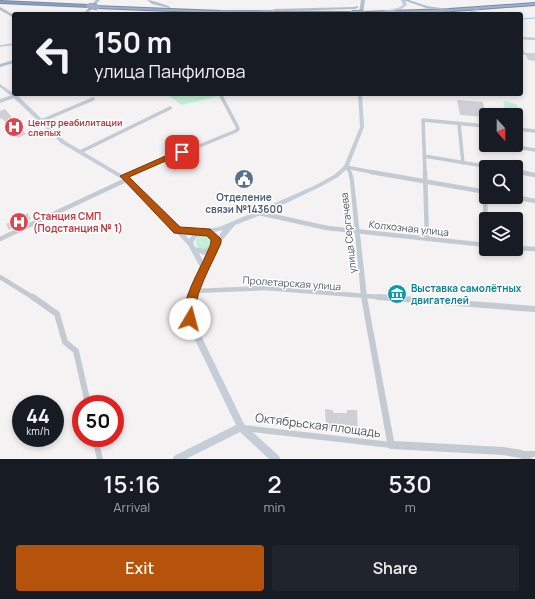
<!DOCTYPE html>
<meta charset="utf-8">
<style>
body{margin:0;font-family:Manrope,sans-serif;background:#20242c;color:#f1f3f6;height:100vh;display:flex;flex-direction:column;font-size:15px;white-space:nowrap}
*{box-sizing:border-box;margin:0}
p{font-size:13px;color:#9ea1a6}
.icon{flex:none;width:22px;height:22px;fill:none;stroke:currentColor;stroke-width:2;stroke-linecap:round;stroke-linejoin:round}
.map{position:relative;height:459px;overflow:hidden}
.sheet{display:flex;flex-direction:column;background:#171b24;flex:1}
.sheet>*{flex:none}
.hud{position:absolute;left:12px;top:12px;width:511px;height:84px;border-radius:4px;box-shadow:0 2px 6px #0003;background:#171b24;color:#f1f3f6;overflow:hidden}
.needle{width:26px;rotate:159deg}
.controls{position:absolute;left:479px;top:108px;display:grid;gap:8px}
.controls a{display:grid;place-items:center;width:44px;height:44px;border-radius:4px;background:#171b24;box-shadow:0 2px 6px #0003;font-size:20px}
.speed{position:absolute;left:12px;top:395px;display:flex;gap:8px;font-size:20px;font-weight:700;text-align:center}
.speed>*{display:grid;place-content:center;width:52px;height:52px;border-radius:50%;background:#171b24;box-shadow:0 2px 6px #0003;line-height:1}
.speed small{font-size:10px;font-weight:400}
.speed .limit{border:6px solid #d22;background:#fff;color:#111}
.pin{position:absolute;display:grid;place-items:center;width:34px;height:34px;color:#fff;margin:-17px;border-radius:8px;box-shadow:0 2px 6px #0006}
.me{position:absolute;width:44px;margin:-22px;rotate:8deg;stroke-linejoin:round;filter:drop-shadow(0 0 3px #0008)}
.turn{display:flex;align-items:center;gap:14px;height:84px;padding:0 16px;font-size:18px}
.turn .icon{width:52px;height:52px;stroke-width:2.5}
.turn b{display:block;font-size:28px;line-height:34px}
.eta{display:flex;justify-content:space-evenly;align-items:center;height:68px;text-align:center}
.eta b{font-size:24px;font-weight:600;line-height:28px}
.primary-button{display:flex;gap:8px;margin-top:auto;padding:8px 16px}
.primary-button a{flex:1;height:46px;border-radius:4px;background:#b45309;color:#fff;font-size:16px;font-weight:600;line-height:46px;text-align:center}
.primary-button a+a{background:#20242c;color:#f1f3f6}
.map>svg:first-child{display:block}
</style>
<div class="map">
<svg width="535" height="459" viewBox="0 0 535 459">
<rect width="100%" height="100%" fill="#f4f2f2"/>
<path fill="#c3eed7" d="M166,94H218L219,96L182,105Z
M505,101L516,104L522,116L516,117V115H508L503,103Z
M196 242a8 8 0 1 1 16 0a8 8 0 1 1-16 0Z"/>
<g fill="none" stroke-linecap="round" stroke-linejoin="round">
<path stroke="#92d0e9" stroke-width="1" d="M521,19L535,18"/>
</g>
<path fill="#cfd0d5" d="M521,45L525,53H535V61L528,60L526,55H521Z
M457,100L483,102L486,117L460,115Z
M5,109L26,134L18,138L2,118L0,119V111Z
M245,172L253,183L244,186L236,175Z
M27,213L31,219L9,230L6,224Z
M325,409L333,410V413H347V410H357L358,430L326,428Z"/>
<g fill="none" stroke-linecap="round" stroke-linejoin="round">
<g stroke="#778ba9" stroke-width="2">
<path id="trunk" d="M535,3V5L428,13H361L363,12L449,9Z
M95,6L220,11L352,12L354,13H220L97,8H95Z"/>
</g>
<g stroke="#778ba9" stroke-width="2">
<path id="motorway" d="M0,1L89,5L91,6L89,7L0,3Z"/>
</g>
<path stroke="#c3cad2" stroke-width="2.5" d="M521,38L535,39"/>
<path stroke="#c3cad2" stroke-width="3.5" d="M0,101L20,94
M41,121L93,99
M459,124L463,163
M516,129L535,131
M505,145L535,150
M80,152L170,108
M424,156L490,167
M346,167L377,173
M516,171L523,173
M133,173L236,131L238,129L237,126L220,94
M425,173L423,120L486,126"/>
<path stroke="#c3cad2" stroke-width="4.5" d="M371,172L486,192
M425,172L427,239
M519,172L535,175
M124,176L135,172
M485,191L486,242
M515,197L535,201
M259,213L327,228L486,245
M0,239L128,179
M516,248L535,249
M0,277L34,298
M194,291L266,288L391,298"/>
<path stroke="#c3cad2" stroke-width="6" d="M33,297L57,314L65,342L76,351L88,404
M378,297L535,309
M244,428L391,445
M95,438L100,459
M523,454H535"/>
<path fill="#c3cad2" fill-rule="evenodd" d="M346,165C352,169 353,175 354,181L367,297L394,441L503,447L522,450L531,456L532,459H522L520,458L503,455L391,449L388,448L361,297L350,181L348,172L344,167Z"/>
<path fill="#c5cdd9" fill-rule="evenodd" d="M401,0H405L407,5L400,10L385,12L383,11L398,8L403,5Z
M477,9L479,10L478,11L468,14H463Z
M272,11L281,13L282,14L271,13L270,12Z
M14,43V45L0,47V45Z
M0,84L19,97L65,141L131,180L179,228L203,230L219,227L257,211L316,185L334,175L344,166L360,127L358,94H362L364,127L348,168L338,177L320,187L261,215L235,225L219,244L207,267L196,296L194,308L193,319L244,424L279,456L280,459H269L240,432L186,459H173L174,456L236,425L185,319C187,301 193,284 200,267L188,245L127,182L61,143L15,99L0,87ZM223,230L218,237L216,233L214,232ZM184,233L193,234L189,239ZM200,235H209L211,236L213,244L212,245L204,249L195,247L193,243L196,238ZM199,253L204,255L207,253L203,261Z"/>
<path fill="#b3bfce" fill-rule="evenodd" d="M96,0H100L87,14H83Z
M147,0C152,0 166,5 171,7L169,8L152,4Z
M361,0H365L363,13L360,14L359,13Z
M403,0H409L427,6L455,10L453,11L426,8Z
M357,6H358V8L354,9L275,11L273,10L275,9L354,7Z
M0,7L14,15V18L0,10Z
M268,11L269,12L267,13L243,14L245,13Z
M346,12L348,13L347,14H334Z
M418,12L423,13L424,14H417L416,13Z
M14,60V63L0,67V64Z"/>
<use href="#trunk" fill="#a0b0c6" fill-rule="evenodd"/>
<use href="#motorway" fill="#8ca0bd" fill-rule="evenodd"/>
<g stroke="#778ba9" stroke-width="6" stroke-linecap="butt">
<path id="trunk-bridge" d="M89,6L97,7
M352,13H363"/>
</g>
<use href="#trunk-bridge" stroke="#a0b0c6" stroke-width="5"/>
</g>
<path fill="#b45309" stroke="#753606" d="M179,150L186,152L129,177L180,227L210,229L221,239V243C214,259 205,275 199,292C196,301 196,316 193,322L190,324L186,322C178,306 198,273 205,257C207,252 211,246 211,240L207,236L174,233L120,176Z"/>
<defs>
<g id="hospital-disc" transform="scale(1)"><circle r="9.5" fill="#e0444e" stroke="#fff"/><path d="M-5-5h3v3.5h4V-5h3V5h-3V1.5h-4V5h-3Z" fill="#fff"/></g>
<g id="civic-disc" transform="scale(1)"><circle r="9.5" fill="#5c6f8a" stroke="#fff"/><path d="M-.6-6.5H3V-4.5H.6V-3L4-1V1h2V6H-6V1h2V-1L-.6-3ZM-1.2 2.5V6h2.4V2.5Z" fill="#fff"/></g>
<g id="museum-disc" transform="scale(1)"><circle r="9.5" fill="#0f9aa8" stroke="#fff"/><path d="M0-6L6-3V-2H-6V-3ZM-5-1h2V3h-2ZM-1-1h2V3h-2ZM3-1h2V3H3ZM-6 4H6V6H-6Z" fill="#fff"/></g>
</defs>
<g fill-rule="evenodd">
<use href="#hospital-disc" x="14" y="127"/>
<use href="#civic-disc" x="244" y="179"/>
<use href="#hospital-disc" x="19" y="222"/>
<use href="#museum-disc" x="397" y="294"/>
</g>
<g text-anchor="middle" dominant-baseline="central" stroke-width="3" stroke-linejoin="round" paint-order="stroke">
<g font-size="9" font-weight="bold" fill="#be3a42" stroke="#fff" text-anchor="start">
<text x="28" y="122">Центр реабилитации<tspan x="28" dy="10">слепых</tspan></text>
</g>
<g font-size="10" font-weight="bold" fill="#4e5e75" stroke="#fff">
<text x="244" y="197">Отделение<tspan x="244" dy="12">связи №143600</tspan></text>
</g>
<g font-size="10" font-weight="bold" fill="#be3a42" stroke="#fff" text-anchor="start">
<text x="33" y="216">Станция СМП<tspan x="33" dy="12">(Подстанция № 1)</tspan></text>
</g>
<g font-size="10" fill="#4a535e" stroke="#fff">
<text transform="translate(409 228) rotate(6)">Колхозная улица</text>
<text transform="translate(348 233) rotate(-96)">улица Сергачева</text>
<text transform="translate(292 283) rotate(4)">Пролетарская улица</text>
</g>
<g font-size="10" font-weight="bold" fill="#0d838f" stroke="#fff" text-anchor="start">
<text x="411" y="288">Выставка самолётных<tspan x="411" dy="12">двигателей</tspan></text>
</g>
<g font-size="12" fill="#4a535e" stroke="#fff">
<text transform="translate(318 425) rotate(7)">Октябрьская площадь</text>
</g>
</g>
</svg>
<div class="controls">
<a><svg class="needle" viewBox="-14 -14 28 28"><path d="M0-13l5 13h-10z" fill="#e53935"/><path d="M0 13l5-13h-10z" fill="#9ea1a6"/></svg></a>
<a><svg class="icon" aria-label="search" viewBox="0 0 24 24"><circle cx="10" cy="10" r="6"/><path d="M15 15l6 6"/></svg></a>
<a><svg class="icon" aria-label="layers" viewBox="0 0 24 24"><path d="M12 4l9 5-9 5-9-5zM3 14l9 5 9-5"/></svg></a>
</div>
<div class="speed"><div>44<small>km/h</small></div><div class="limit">50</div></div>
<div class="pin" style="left:182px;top:152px;background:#d93025"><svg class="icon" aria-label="arrive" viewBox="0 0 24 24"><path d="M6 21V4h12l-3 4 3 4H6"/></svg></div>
<svg class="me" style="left:190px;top:319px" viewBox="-20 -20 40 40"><circle r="19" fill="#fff"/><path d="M0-13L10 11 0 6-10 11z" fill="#b45309"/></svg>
<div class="hud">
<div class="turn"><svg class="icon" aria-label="left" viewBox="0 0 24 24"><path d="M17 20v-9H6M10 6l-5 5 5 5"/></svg><div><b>150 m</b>улица Панфилова</div></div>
</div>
</div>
<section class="sheet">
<div class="eta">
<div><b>15:16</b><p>Arrival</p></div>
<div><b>2</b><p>min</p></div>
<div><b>530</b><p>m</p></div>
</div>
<div class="primary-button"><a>Exit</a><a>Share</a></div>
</section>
